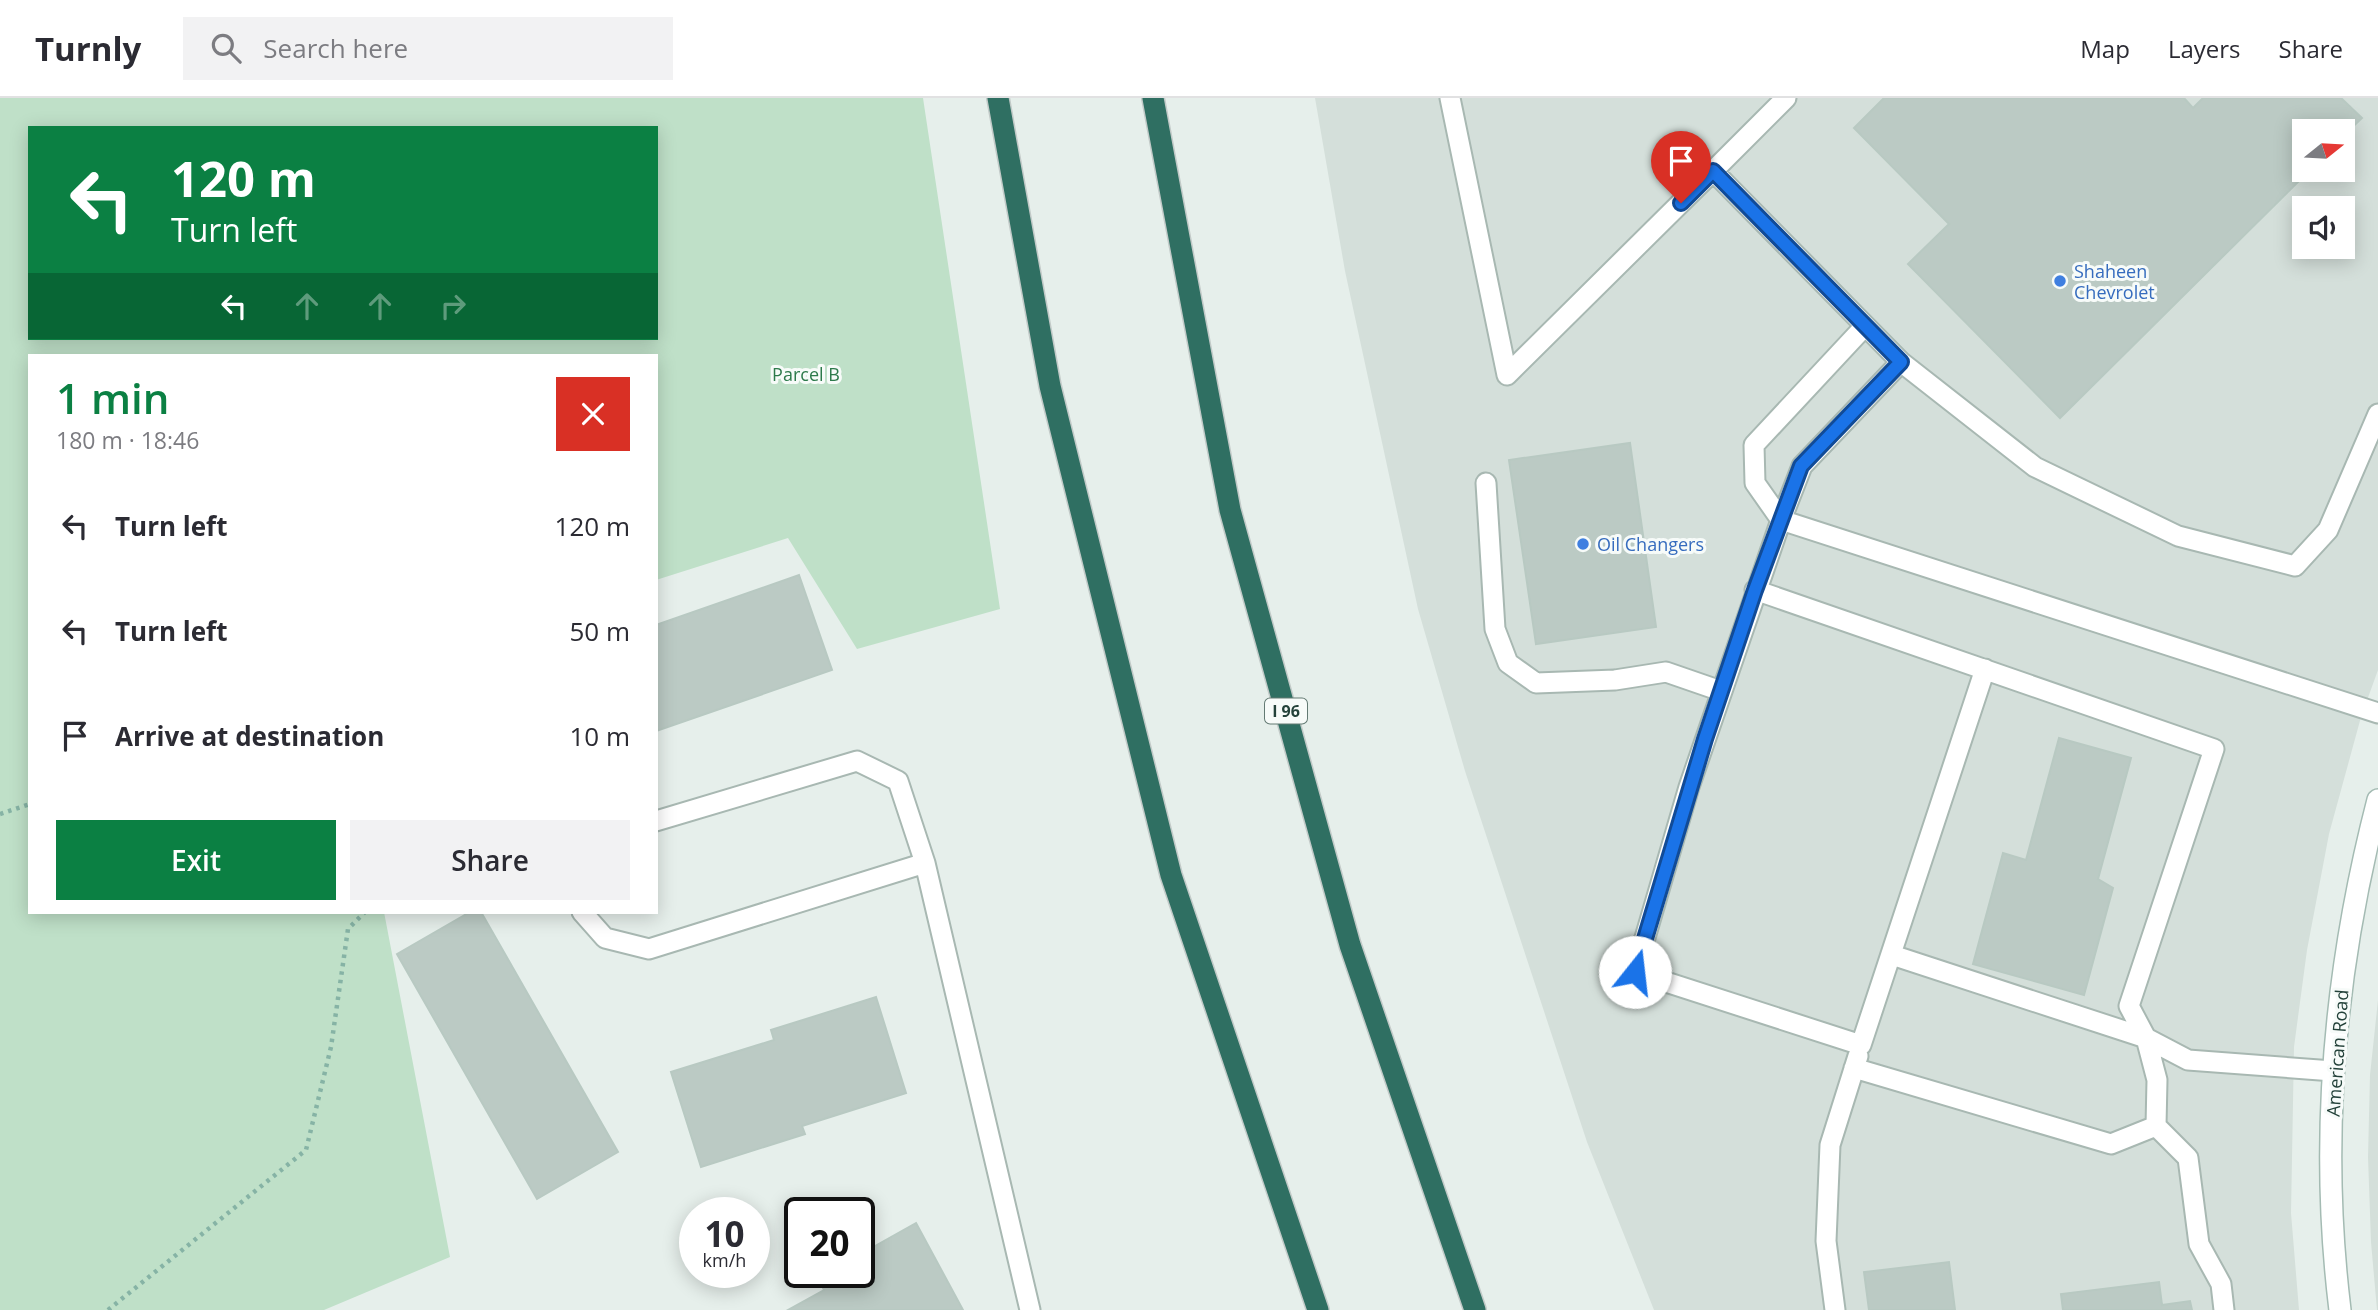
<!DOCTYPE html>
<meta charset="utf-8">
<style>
body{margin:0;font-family:"Open Sans",sans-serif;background:#f2f2f3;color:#2b2b33;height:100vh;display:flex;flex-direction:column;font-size:26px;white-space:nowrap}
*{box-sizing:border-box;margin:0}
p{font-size:23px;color:#7c7c81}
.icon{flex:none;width:38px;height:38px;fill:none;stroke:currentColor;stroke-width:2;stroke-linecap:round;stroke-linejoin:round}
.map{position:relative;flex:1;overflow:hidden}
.details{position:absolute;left:28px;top:256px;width:630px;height:560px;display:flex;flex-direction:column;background:#fff;border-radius:0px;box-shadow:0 4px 18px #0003}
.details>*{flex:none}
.top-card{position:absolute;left:28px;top:28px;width:630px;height:214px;border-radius:0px;box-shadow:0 4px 18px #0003;background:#0b8043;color:#fff;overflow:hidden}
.needle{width:46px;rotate:72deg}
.tools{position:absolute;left:2292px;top:21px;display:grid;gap:14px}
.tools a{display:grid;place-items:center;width:63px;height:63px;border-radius:0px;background:#fff;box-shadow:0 4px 18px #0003;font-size:35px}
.speed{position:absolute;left:679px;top:1099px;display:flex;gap:14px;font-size:35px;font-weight:700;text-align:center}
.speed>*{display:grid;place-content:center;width:91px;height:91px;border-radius:50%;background:#fff;box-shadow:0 4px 18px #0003;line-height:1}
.speed small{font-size:18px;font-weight:400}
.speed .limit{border:4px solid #111;border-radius:10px;background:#fff;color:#111}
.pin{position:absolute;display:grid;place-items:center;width:60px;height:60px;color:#fff;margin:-72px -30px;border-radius:50% 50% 50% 0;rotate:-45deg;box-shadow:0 0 7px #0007}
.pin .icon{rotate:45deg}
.me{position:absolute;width:77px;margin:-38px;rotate:16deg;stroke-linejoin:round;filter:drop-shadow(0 0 5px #0008)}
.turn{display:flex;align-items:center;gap:24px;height:147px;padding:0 28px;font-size:32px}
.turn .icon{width:91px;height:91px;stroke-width:2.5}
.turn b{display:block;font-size:49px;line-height:60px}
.lanes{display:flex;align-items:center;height:66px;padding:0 28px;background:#0003;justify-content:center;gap:35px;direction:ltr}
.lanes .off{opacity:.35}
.round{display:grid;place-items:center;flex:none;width:74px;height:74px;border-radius:0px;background:#f2f2f3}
.headline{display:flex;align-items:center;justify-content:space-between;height:119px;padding:0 28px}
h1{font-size:42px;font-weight:600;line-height:52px;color:#0b8043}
.action{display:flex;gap:14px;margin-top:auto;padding:14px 28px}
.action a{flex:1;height:80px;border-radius:0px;background:#0b8043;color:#fff;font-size:28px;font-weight:600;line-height:80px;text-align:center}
.action a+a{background:#f2f2f3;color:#2b2b33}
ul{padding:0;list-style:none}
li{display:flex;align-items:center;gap:21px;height:105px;padding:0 28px}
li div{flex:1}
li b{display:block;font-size:26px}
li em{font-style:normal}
header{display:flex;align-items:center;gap:42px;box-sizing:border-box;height:98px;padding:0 35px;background:#fff;border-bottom:2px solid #e1e1e2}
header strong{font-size:33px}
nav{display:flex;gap:38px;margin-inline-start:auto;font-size:24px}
.search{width:490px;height:63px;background:#f2f2f3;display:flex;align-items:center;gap:18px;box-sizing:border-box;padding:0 24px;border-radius:0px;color:#7c7c81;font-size:26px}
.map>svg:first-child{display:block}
</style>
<header>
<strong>Turnly</strong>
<div class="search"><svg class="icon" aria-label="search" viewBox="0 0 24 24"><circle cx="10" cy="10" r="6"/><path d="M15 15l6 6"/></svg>Search here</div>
<nav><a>Map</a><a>Layers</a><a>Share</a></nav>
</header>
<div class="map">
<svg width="2378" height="1212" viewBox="0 0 2378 1212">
<rect width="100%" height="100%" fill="#e6efeb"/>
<path fill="#d4dfda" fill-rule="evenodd" d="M1315,0H2378V572L2361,619L2329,736L2307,852L2294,949L2291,1115L2299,1212H1654L1587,1044L1465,673L1418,511L1345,173ZM2305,33H2343V72H2305ZM2305,110H2343V149H2305Z
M2378,902V1212H2377L2371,1144L2368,1059L2370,977Z"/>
<path fill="#bfe0c8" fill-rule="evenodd" d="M0,0H923L1000,511L857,551L788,440L656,482V257H30V814H384L450,1159L324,1212H0ZM30,30H656V240H30Z"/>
<path fill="#bbcac4" stroke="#b8c9c2" stroke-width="2" d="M1884,0H2184L2193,10L2203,0H2341L2362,20L2343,38V33H2305V72H2310L2060,320L1908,166L1949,126L1854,30Z
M1630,345L1656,529L1536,546L1509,362Z
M799,477L832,572L656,633V527Z
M2059,640L2131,660L2098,781L2113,790L2084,897L1973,866L2003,755L2026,762Z
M470,814H481L618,1054L537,1101L397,856Z
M876,899L906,995L802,1028L805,1036L701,1069L671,974L774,942L771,932Z
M916,1125L963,1212H788L824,1192L818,1180L827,1174H859V1157Z
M1949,1164L1955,1212H1869L1864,1174Z
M2159,1184L2162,1207L2190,1203L2192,1212H2063L2061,1196Z"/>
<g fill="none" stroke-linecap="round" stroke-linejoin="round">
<g stroke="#a8b8b2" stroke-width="23">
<path id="lane" d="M1450,0L1507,277L1713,73L1901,264L2035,369L2178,438L2295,468L2328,432L2378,316
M1713,73L1786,0
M1865,228L1754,347L1755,385L1781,422L1802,368L1901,264
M1486,385L1495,531L1508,565L1536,585L1615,582L1666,574L1721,593
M1755,492L2214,651L2129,908L2146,940L2157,982L2156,1028L2188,1060L2199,1146L2221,1186L2224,1212
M1985,571L1861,947L1635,874L1689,689L1781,422L2378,615
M925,765L1030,1212
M582,814L605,840L649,851L925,765L898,683L857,663L656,723
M1892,857L2146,940L2188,962L2333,973
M1854,970L2111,1046L2156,1028
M1835,1212L1826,1143L1830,1047L1858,958"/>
</g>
<g stroke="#a4bbb3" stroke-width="24">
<path id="secondary" d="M2340,1212C2319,1041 2335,868 2378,702"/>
</g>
<g stroke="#c2cac8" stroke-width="24">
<path id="highway" d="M998,0L1050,288L1171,777L1318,1212
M1153,0L1230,412L1350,847L1475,1212"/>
</g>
<path stroke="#86b3a5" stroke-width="4.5" stroke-dasharray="3.5 5" stroke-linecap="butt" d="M0,716L30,706
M108,1212L306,1052L331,949L348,831L365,814"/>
<use href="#lane" stroke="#fff" stroke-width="19"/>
<use href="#secondary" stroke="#fff" stroke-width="21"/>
<use href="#highway" stroke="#2f6f62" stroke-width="21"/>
</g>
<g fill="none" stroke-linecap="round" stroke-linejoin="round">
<g stroke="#114b97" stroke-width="18">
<path id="route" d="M1635,874L1705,641L1755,492L1801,368L1901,264L1713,73L1681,105"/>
</g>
<use href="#route" stroke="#1a73e8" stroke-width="12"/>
</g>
<g fill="#3f7fe0" stroke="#f7fbf9" stroke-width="2.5">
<circle cx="2060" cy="183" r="7"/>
<circle cx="1583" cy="446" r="7"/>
</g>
<g text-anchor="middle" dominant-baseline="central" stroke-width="6" stroke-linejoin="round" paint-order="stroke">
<rect fill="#f7fbf9" stroke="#637a73" stroke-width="2" x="1265" y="600.5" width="42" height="25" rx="5"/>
<g font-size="16" font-weight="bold" fill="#24423a">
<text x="1286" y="613">I 96</text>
</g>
<g font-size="18" fill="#366cbe" stroke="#f7fbf9" text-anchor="start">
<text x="2074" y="173">Shaheen<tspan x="2074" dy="21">Chevrolet</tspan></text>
<text x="1597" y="446">Oil Changers</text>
</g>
<g font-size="18" fill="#2d7a4b" stroke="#f7fbf9">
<text x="806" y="276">Parcel B</text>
</g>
<g font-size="18" fill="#24423a" stroke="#f7fbf9">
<text transform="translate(2337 955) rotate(-86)">American Road</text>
</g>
</g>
</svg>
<div class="tools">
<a><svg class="needle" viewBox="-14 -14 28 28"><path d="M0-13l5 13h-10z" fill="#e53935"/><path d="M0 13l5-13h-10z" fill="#7c7c81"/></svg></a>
<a><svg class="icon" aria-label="sound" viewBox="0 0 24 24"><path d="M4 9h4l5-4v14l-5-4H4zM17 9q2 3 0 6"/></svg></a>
</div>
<div class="speed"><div>10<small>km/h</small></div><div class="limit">20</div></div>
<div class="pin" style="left:1681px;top:105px;background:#d93025"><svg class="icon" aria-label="arrive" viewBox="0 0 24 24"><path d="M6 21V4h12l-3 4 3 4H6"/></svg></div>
<svg class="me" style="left:1635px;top:874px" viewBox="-20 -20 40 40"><circle r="19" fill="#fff"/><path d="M0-13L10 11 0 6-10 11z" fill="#1a73e8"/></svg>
<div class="top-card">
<div class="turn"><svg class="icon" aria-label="left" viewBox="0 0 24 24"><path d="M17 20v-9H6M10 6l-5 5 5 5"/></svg><div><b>120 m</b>Turn left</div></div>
<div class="lanes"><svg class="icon" aria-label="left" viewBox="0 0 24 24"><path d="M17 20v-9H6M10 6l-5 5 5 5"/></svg><svg class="icon off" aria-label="ahead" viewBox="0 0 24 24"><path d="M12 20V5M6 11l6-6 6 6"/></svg><svg class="icon off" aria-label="ahead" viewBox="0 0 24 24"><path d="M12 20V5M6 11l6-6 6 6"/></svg><svg class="icon off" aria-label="right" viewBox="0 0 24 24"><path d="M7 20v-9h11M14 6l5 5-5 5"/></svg></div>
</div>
<section class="details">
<div class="headline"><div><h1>1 min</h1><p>180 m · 18:46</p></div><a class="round" style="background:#d93025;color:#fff"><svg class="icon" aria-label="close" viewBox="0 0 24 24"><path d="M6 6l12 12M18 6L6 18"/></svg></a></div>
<ul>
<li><svg class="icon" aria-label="left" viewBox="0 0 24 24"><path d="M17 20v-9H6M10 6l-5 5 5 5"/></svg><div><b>Turn left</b></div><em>120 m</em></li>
<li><svg class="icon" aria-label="left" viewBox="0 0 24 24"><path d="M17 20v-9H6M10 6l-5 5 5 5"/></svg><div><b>Turn left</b></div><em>50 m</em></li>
<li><svg class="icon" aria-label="arrive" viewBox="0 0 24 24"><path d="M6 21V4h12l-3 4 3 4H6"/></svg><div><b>Arrive at destination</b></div><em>10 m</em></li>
</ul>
<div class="action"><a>Exit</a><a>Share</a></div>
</section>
</div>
